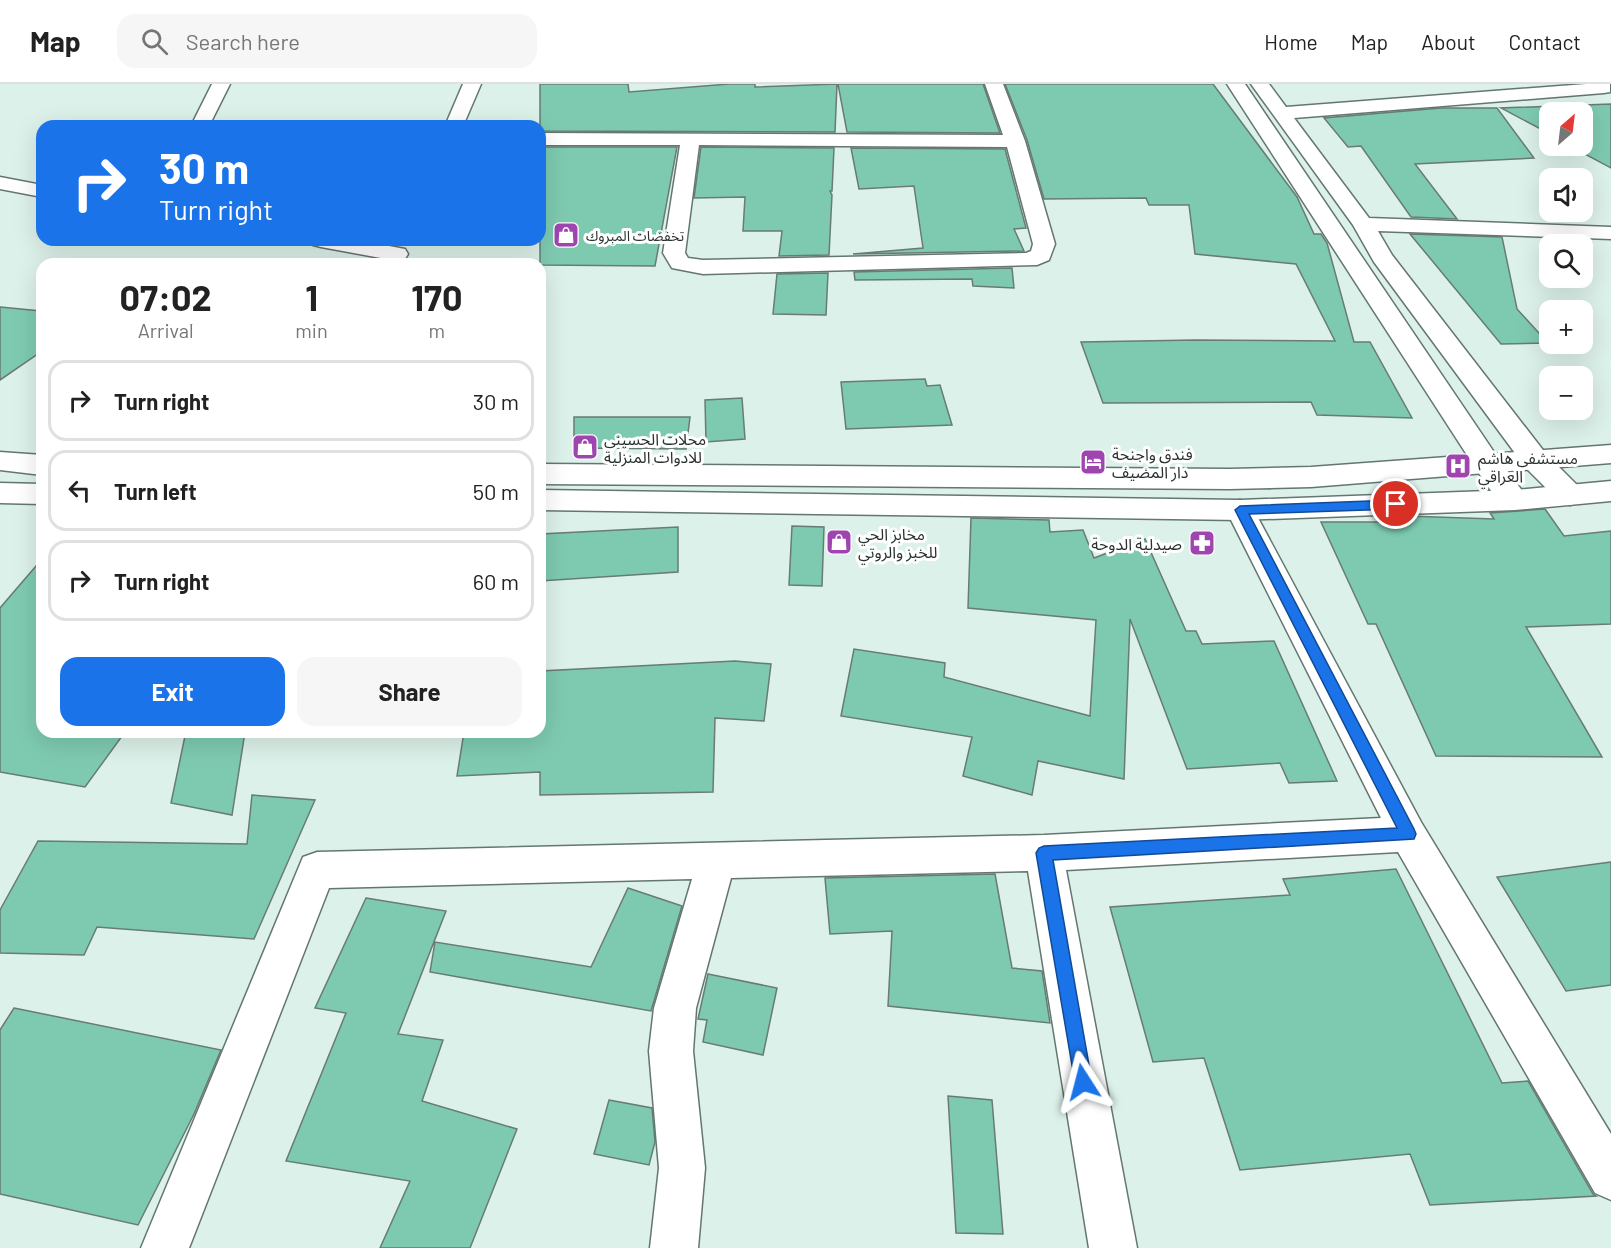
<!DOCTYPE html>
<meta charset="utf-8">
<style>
body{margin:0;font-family:Barlow,"Noto Sans Arabic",sans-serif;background:#f6f6f6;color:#222;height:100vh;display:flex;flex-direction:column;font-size:22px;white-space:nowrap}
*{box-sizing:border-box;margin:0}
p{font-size:20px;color:#767676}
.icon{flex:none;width:33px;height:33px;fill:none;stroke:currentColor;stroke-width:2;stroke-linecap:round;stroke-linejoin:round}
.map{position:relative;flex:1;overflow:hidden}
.details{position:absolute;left:36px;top:174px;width:510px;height:480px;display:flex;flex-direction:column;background:#fff;border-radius:18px;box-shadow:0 6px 24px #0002}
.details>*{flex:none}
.guide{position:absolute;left:36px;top:36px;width:510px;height:126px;border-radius:18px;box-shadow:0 6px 24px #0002;background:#1a73e8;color:#fff;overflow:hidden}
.needle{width:39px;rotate:28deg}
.fabs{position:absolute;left:1539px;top:18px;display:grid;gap:12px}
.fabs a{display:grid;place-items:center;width:54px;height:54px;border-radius:12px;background:#fff;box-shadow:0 6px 24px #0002;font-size:30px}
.pin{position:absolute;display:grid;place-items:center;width:51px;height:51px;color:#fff;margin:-26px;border:3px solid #fff;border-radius:50%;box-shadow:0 2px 6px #0007}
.me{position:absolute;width:66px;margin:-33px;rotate:351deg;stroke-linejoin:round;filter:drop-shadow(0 0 4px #0008)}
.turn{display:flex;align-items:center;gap:21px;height:126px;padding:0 24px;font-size:27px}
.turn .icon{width:78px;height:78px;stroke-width:2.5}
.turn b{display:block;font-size:42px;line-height:51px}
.eta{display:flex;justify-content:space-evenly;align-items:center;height:102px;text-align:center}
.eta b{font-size:36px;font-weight:700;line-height:42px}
.cta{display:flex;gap:12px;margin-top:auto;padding:12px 24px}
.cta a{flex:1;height:69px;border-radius:18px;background:#1a73e8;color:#fff;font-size:24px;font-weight:700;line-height:69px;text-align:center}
.cta a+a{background:#f6f6f6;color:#222}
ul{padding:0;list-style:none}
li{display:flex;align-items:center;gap:18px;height:81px;margin:0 12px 9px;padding:0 12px;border:3px solid #e0e0e0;border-radius:18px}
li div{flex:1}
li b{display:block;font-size:22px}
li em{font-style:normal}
header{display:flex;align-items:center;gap:36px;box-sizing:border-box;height:84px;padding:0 30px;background:#fff;border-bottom:2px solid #e0e0e0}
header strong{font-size:28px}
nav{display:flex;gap:33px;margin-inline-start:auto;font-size:21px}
.search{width:420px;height:54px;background:#f6f6f6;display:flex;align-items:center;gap:15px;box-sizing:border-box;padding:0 21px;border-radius:18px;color:#767676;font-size:22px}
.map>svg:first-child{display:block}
</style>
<header>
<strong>Map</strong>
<div class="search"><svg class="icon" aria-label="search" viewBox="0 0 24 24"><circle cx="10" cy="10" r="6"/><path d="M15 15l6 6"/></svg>Search here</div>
<nav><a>Home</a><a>Map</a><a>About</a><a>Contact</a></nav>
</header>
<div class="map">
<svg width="1611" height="1164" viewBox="0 0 1611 1164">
<rect width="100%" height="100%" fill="#dcf1e9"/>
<path fill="#7ecab1" stroke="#687b74" stroke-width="1.5" d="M540,0H628L629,8L729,0H755V3L837,0L835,48L540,47Z
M838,0H983L1000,49L847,48Z
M1005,0H1213L1297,113L1314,150H1321L1327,159L1354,258H1370L1412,334L1317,331L1311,318L1103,319L1081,258L1195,256L1335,257L1296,180L1195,170L1189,121H1149L1146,114L1044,115L1027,56Z
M1611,20V84L1570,62H1582V28H1550V50L1501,24Z
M1441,24H1497L1534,74L1415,80L1457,135L1411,133L1361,62L1348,63L1324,34Z
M540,63H677L655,182L540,181Z
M701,63L834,64L832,107H830L832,111L829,171L779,172L782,147H743L745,113L694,114Z
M851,64L1005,65L1026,144L1014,145L1024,167L853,170L923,164L914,102L859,105Z
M1410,150L1502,153L1517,225L1548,259L1501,260Z
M1012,184L1014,204L973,202L972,195L855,196L854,188Z
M828,189L826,231L773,230L777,190Z
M0,223L41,227L42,241V267L0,296Z
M925,295L927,302L940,301L952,341L846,345L841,298Z
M742,314L745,355L706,358L705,316Z
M574,333H690L686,365L574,364Z
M1545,425L1564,452L1611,447V540L1526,543L1602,673L1436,672L1376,540H1368L1321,438H1406L1403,432H1407L1494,435L1490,429Z
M971,434L1049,436L1050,448L1083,446L1094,474L1145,455L1186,547H1196L1202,560L1274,557L1337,697L1289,699L1280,679L1187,685L1130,535L1124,695L1038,677L1032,711L963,692L972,653L841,632L854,565L945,579L944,593L1090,632L1096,536L968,524Z
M792,442L824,443L822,502L789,501Z
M678,443V488L540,497V450Z
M42,475V648H125L85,703L0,688V524Z
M735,577L771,580L764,637L715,634L713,708L540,711V688L457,692L464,648H540V587Z
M204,648H245L232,731L171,719L185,652Z
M252,711L315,716L254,855L97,843L84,871L0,869V826L38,757L247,760Z
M1611,778V901L1566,907L1497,793Z
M1396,785L1502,999L1528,997L1593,1110L1596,1112L1430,1121L1410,1070L1240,1086L1204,974L1153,978L1110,823L1290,811L1283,795Z
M995,790L1012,884L1042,887L1050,939L888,922L892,847L830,850L825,794Z
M628,804L682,822L651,927L430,888L435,858L591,883Z
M366,814L446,827L398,950L443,956L422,1017L517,1045L470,1164H380L410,1097L286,1077L346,929L315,924Z
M708,890L777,904L763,971L703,958L707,936L698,935Z
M14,924L221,966L194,1030L138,1141L0,1110V946Z
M948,1012L992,1016L1003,1150L956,1149Z
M609,1016L652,1024L655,1058L649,1081L594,1070Z"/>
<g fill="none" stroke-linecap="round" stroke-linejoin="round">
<g stroke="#647670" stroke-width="3">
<path id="street" d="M212,0H230L209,42H191Z
M463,0H481L463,42H445Z
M985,0H1003L1025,57L1055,160L1049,176L1037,181L703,190L672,184L663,169L680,61H540V49L1003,51ZM699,61L1007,63L1033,160L1031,167L1026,169L703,176L688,174L685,169Z
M1227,0H1245L1498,374L1529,416L1525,423C1501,430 1491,405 1478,388Z
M1251,0H1269L1286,23L1586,0H1610V8L1604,9L1294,34L1369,134L1611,143V155L1378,147L1392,171L1546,370L1580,404L1584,411L1580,418L1570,421L1560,418L1526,384L1374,178L1353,141Z
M0,93L42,101V113L0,105Z
M310,156H357L405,165L408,170L405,175L397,177L321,163L313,161Z
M1240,416L1250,419L1421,738L1611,1050V1116L1595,1109L1398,768L1066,786L1137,1164H1089L1028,787L731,794L696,924L693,967L705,1084L698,1164H650L659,1084L649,967L654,924L692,795L329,804L189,1164H141L303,773L317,768L1044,751L1381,734L1226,426L1230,419Z"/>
</g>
<g stroke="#647670" stroke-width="3">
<path id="secondary" d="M1611,361V379L1311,403L1230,405L540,400V380L1230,385L1311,383Z
M0,368L42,371V391L0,386Z
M1611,397V417L1515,426L1240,436L540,426V406L1240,416L1515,406Z
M0,399L42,400V420L0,419Z"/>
</g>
<use href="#street" fill="#fff" fill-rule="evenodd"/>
<use href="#secondary" fill="#fff" fill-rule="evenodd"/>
</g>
<path fill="#1a73e8" stroke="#114b97" stroke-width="1.5" d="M1396,416L1402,420L1396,425L1249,430L1414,745L1416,750L1414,755L1053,776L1092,998L1089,1005L1083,1007L1076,1005L1036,769L1039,764L1044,762L1397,744L1235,426L1240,422Z"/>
<defs>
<g id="shop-square" transform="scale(1.35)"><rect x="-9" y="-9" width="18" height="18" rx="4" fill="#9f45b0" stroke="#fff"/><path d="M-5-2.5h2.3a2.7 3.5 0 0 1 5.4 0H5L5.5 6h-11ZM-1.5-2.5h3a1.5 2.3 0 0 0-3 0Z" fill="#fff"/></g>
<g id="hotel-square" transform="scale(1.35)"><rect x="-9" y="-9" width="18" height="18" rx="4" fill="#9f45b0" stroke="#fff"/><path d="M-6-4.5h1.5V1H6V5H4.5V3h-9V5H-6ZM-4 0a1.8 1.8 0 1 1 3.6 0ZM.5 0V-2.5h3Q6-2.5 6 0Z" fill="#fff"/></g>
<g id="hospital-square" transform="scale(1.35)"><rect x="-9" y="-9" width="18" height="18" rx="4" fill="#9f45b0" stroke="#fff"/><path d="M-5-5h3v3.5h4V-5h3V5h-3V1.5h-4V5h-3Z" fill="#fff"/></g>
<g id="pharmacy-square" transform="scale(1.35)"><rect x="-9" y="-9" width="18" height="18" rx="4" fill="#9f45b0" stroke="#fff"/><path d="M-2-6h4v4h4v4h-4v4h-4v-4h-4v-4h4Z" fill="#fff"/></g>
</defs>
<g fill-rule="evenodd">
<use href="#shop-square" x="566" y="151"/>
<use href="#shop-square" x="585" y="363"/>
<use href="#hotel-square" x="1093" y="378"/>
<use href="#hospital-square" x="1458" y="382"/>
<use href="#shop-square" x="839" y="458"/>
<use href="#pharmacy-square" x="1202" y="459"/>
</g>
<g text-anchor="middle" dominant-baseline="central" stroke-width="6" stroke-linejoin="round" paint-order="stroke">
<g font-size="14" fill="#2a322f" stroke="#fff" text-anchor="start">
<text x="586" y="151">تخفضات المبروك</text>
</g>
<g font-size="16" fill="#2a322f" stroke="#fff" text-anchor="start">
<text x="604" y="354">محلات الحسيني<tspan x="604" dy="18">للادوات المنزلية</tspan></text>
<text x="1112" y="369">فندق واجنحة<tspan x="1112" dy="18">دار المضيف</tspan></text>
<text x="1478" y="373">مستشفى هاشم<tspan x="1478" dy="18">العراقي</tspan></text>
<text x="858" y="449">مخابز الحي<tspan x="858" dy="18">للخبز والروتي</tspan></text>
<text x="1182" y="459" text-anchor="end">صيدلية الدوحة</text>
</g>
</g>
</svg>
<div class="fabs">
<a><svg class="needle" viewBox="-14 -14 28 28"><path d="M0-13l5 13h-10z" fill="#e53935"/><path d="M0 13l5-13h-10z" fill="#767676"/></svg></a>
<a><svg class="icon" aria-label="sound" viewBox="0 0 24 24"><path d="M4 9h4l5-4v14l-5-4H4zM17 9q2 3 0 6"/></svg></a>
<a><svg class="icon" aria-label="search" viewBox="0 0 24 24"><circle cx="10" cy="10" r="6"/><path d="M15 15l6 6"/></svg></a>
<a>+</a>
<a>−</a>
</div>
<div class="pin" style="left:1396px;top:420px;background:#d93025"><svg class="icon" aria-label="arrive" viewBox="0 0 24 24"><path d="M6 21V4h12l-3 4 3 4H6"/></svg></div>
<svg class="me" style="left:1083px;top:998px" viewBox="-20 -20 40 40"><path d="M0-17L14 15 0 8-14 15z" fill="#1a73e8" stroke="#fff" stroke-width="4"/></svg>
<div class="guide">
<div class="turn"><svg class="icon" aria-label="right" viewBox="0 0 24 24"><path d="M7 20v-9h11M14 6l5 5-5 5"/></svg><div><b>30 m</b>Turn right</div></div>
</div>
<section class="details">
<div class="eta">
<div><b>07:02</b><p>Arrival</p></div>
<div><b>1</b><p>min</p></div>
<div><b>170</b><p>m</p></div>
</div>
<ul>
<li><svg class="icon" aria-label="right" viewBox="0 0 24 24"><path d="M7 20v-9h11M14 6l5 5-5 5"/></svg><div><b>Turn right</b></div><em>30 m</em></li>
<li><svg class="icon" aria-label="left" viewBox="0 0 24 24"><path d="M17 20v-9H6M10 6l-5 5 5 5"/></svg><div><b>Turn left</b></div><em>50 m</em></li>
<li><svg class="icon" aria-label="right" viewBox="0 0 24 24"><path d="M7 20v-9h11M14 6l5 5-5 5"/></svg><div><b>Turn right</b></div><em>60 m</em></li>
</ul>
<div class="cta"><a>Exit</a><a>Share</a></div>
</section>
</div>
